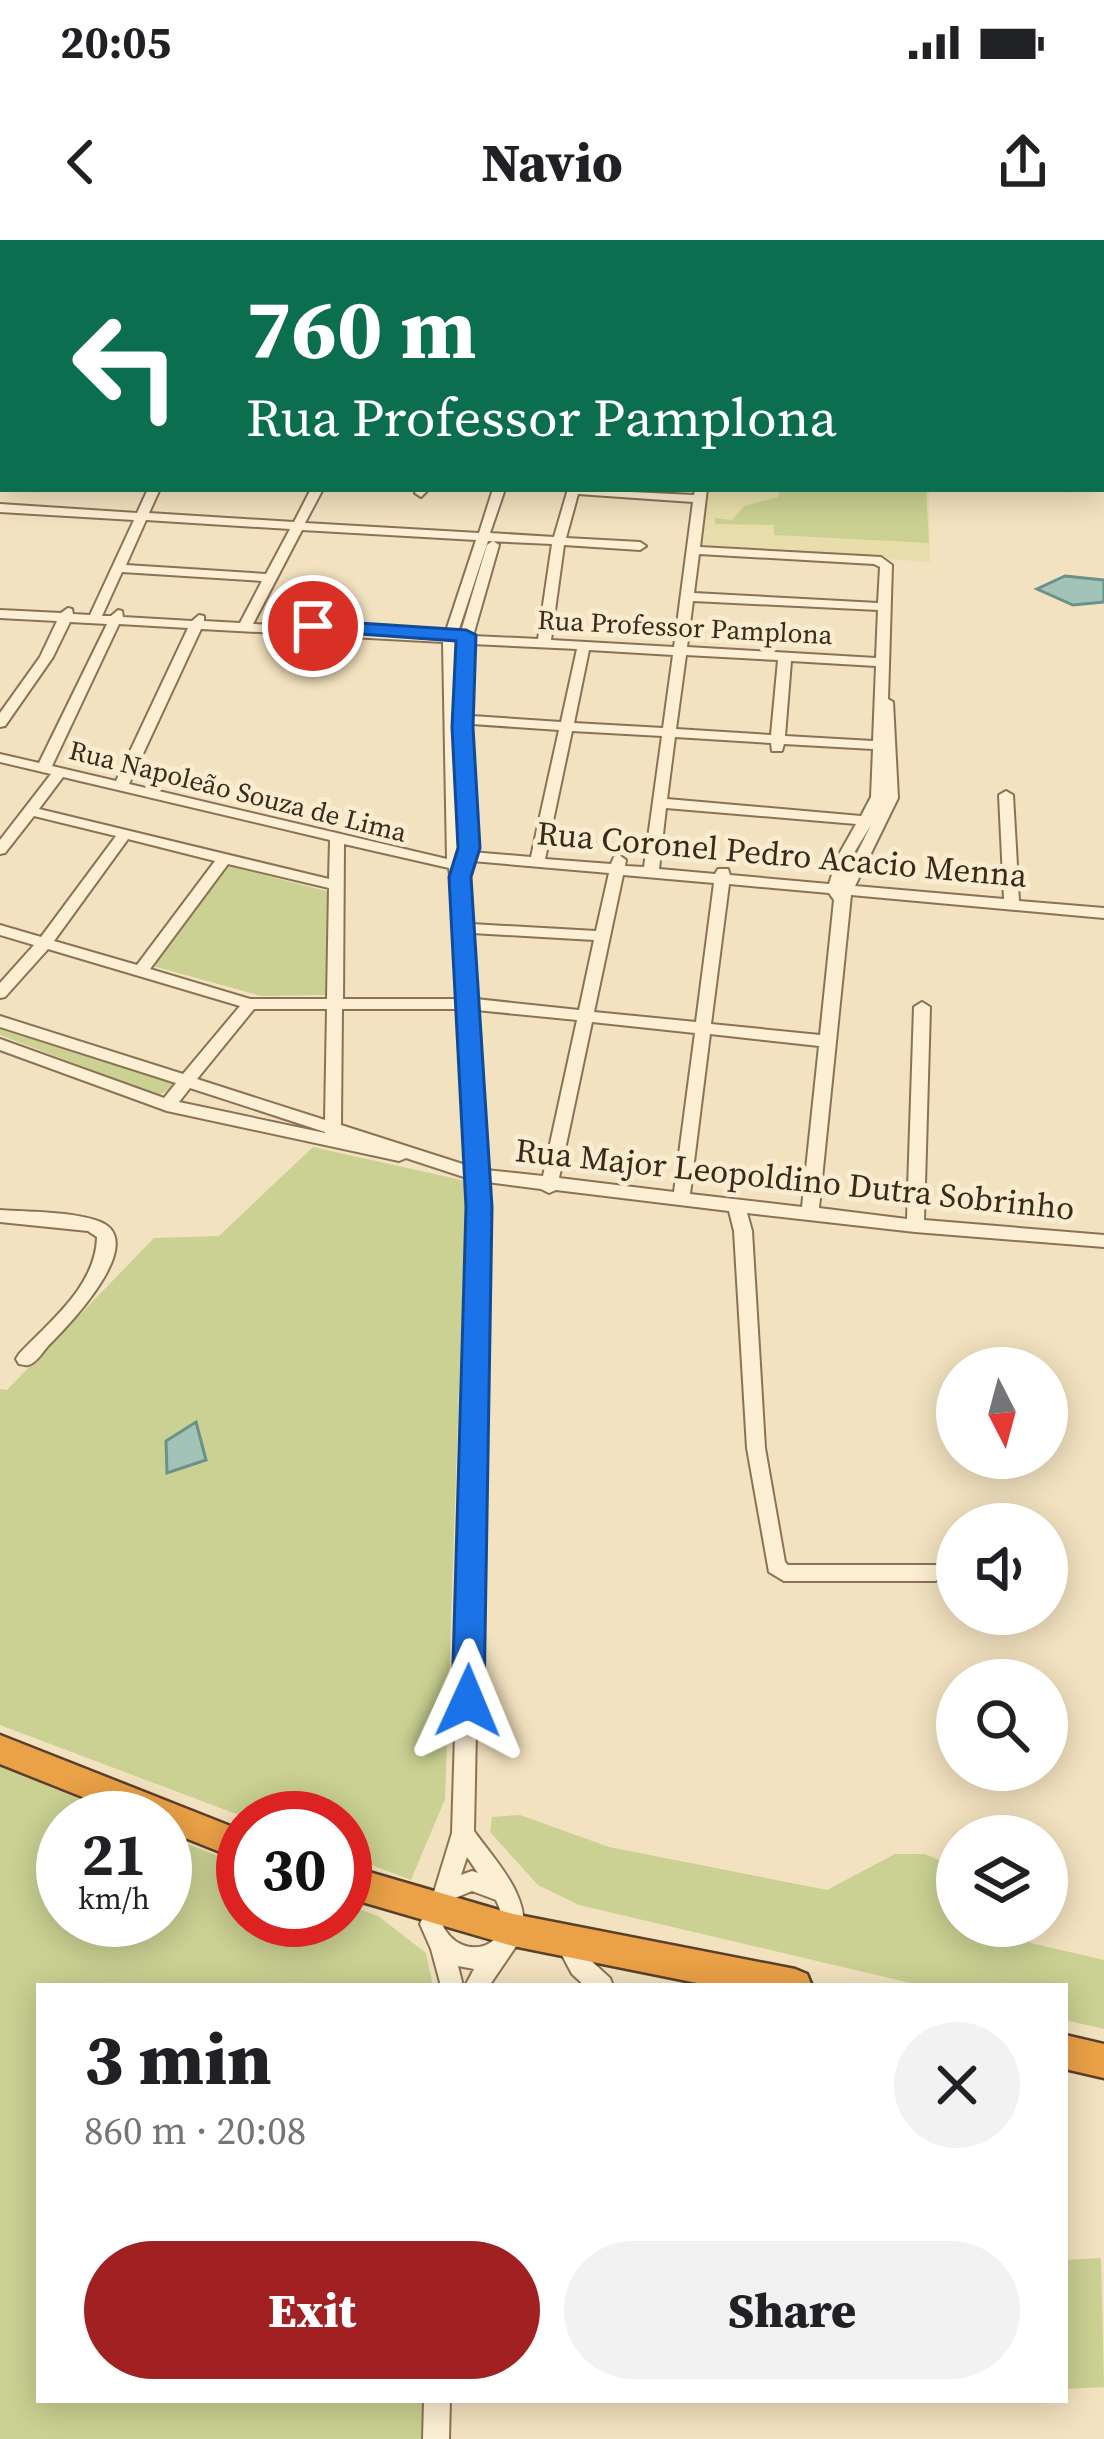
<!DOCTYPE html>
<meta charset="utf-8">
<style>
body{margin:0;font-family:"Source Serif 4",serif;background:#f2f2f2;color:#202124;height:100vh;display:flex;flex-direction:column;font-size:45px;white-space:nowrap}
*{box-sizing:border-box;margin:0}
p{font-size:39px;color:#757577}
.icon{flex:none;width:66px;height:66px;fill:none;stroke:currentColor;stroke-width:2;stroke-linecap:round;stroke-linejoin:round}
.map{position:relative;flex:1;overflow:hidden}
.details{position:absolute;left:36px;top:1743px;width:1032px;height:420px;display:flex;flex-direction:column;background:#fff;border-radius:0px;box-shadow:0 6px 30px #0003}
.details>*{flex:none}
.hud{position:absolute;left:0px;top:0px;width:1104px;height:252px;box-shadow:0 6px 30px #0003;background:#0b6e4f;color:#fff;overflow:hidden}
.needle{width:78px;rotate:174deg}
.fabs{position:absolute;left:936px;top:1107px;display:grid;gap:24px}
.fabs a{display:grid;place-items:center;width:132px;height:132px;border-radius:50%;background:#fff;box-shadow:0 6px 30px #0003;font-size:60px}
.speed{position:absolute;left:36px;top:1551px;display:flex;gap:24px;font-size:60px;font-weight:700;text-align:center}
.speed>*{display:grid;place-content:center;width:156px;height:156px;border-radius:50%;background:#fff;box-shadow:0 6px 30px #0003;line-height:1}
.speed small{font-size:30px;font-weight:400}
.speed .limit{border:18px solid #d22;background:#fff;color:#111}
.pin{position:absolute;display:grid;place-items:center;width:102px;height:102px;color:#fff;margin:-51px;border:6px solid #fff;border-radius:50%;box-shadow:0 3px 12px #0007}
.me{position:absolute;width:132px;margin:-66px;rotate:1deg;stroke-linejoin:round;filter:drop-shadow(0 0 9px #0008)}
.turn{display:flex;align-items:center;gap:42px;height:252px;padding:0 48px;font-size:54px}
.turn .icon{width:156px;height:156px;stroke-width:2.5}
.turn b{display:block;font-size:84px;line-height:102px}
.round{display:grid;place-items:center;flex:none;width:126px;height:126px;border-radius:63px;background:#f2f2f2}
.headline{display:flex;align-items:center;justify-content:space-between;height:204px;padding:0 48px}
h1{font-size:72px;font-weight:800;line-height:90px}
.button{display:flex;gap:24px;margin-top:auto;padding:24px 48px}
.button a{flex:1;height:138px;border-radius:72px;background:#a12021;color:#fff;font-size:48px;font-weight:800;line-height:138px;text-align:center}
.button a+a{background:#f2f2f2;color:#202124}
.status{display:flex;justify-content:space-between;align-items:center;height:84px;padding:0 60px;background:#fff;direction:ltr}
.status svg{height:33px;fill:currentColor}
header{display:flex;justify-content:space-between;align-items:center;height:156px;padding:0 48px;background:#fff;font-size:54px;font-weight:800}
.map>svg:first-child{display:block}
</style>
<div class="status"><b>20:05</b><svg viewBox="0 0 49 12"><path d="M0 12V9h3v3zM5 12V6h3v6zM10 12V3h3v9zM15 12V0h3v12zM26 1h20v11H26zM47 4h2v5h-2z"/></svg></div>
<header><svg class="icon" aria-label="back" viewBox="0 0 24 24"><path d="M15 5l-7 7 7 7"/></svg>Navio<svg class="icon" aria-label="share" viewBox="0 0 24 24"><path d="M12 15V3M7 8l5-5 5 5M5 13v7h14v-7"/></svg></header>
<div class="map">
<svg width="1104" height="2199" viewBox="0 0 1104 2199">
<rect width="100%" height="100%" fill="#f2e2bf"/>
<path fill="#e8deab" d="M707,249H929L930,322L701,306Z"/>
<path fill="#cad192" d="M779,249H926L929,303L774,295V285L715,284V278L732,280L744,266L778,257Z
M225,625L330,652L328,755L261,756L153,726Z
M0,786L170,840L174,848L158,855L0,795Z
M313,907L466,941L445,1559L411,1640L345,1615V1578H247L0,1485V1149L7,1150L154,998L219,996Z
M0,1526L125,1578H63V1680H165V1595L243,1626V1680H345V1664L378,1676L426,1713L433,1746H39V2160H423L421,2199H0Z
M520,1575L609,1607L827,1650L895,1614H924L957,1627V1686H1005L1031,1703L1104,1720V1789L1065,1780V1746H923L579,1665L538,1645L490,1592L492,1577Z
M1101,2018L1104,2147L1065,2149V2020Z"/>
<path fill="#a3c3b9" stroke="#699288" stroke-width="3" d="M1065,336L1104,340V362L1073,365L1037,349Z
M196,1182L206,1220L167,1233L166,1201Z"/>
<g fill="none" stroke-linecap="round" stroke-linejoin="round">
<g stroke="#8c7255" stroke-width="4">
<path id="minor" d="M106,0H116L114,3H104Z
M243,0H329L334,3H248Z
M419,0H429L428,3H418Z
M564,0H680L675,3H559Z
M1039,0H1104V6L1101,3H1044Z
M0,16H3V22H0Z
M1101,66L1104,67V73L1101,72Z
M0,89L3,90V96L0,95Z
M1101,103H1104V109H1101Z
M1101,141H1104V147H1101Z
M0,173H3V179H0Z
M0,188H3V200H0Z
M1101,193H1104V200H1101Z
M148,249H160L149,273L294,282L311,249H323L305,283L479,293L493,249H505L490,293L554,297L568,249L694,255L695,249H707L700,307L881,317L892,325L888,459L893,462L898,558L855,646L1004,659L999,555L1006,551L1013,555L1019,661L1104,668V678L851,655L819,968L907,979L914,767L922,762L930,767L924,980L1104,995V1007L915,992L747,973L752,991L765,1208L785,1322L788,1325H935L942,1327L945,1333L942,1339L935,1341H784L769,1332L747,1208L734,991L729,971L556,950L549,953L541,949L487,942L474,1591C495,1621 534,1659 521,1699L489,1746H465L474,1729L458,1726L463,1746H441L431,1709L420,1684L434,1652L452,1593L471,967L470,939L406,918L399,921L167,871L0,810V799L164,858L176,843L0,787V776L183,834L240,766L48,709L5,757L0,758V743L34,705L0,695V685L41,697L116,596L34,576L5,613L0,614V600L51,534L0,522V514L39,523L107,384L70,382L53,417L5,486L0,487V473L40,417L57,381L0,378V370L61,373L68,368L72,369L73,374L90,375L134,280L0,272V264L137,273ZM578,254L693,262L674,407L551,400L564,305L640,310L646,306L640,302L566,298ZM146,280L290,289L266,334L126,325ZM302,290L476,300L445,394L253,384ZM488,301L552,304L538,399L473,396L499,305L493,301L487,305L460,395H457ZM699,314L874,324L880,327L878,363L694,353ZM122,332L262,341L240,383L204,381V376L199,375L192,381L123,377L122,371L118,370L111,376H102ZM693,361L878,370L876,418L687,407ZM119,384L188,388L116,541L52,526ZM201,389L443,402L447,619L129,544ZM455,403H459L458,475H457ZM471,404L577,409L561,482L472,476ZM589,410L673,415L663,488L574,483ZM686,415L778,420L771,495L676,489ZM791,421L876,426L873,501L785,496ZM472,484L559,490L531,617L472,612ZM572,491L662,496L644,627L625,626L626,620L619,615L614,617L611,624L545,619ZM675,497L771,503L772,511H782L784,504L873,509L871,557L861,576L667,559ZM63,537L330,600L329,639L39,569ZM666,568L856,584L838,616L829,644L730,635L728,629H718L715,634L659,629ZM871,585L848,631L852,616ZM128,599L215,621L137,725L54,701ZM344,604L449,628L457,688L460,759H343ZM472,621L609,633L596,691L471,684L464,631L470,630ZM228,624L329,648L327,759H250L150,729ZM623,635L714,643L696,782L594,772ZM729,644L829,653L834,660L820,795L711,784ZM472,693L594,700L579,770L476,759ZM254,769H327L325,880L197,839ZM342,769H461L469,926L341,885ZM476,770L577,780L543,936L486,930ZM592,782L695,793L674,952L559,938ZM710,794L819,806L802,967L690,954ZM190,848L325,892V893L179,862ZM467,1617L478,1633L472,1631L461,1635ZM472,1651L496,1660C520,1707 461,1726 442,1684L453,1659Z
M417,249H429L421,257L415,253Z
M0,970C24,972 94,971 110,988C136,1016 66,1088 48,1106C43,1112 35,1124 28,1125C25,1126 22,1124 19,1124L16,1119L19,1114C50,1081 96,1046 97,997L88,991L0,982Z
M565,1689L573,1692L588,1718L610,1738L613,1746H585L572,1734L554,1700L557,1692Z
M424,2160H450L449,2199H423Z"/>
</g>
<g stroke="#5a402a" stroke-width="5">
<path id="highway" d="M0,1495L243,1591V1621L165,1590V1578H135L0,1524Z
M345,1625L513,1674L795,1729L807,1734L812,1746H712L513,1706L345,1657Z
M1065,1795L1104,1804V1838L1065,1829Z"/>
</g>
<use href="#minor" fill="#fcefd3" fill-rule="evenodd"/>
<use href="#highway" fill="#eaa147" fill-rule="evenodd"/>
</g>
<path fill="#1a73e8" stroke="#114b97" stroke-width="3" d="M313,380L466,390L476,395L473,487L480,608L471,637L492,967L484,1461L479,1471L468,1475L457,1471L452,1461L466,967L449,637L458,608L452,487L456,401L306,390V382Z"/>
<g text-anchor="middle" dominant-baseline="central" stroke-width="10" stroke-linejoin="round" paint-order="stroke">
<g font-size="27" fill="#3a2a1b" stroke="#f9eccf">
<text transform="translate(685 387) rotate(3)">Rua Professor Pamplona</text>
<text transform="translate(238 551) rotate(14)">Rua Napoleão Souza de Lima</text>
</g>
<g font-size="33" fill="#3a2a1b" stroke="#f9eccf">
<text transform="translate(782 614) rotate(5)">Rua Coronel Pedro Acacio Menna</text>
<text transform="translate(795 939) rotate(6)">Rua Major Leopoldino Dutra Sobrinho</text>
</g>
</g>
</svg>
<div class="fabs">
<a><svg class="needle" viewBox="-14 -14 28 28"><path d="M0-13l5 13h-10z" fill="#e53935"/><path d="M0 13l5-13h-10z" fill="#757577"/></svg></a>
<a><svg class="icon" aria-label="sound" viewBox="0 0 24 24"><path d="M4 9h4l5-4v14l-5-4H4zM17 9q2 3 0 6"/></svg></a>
<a><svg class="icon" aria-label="search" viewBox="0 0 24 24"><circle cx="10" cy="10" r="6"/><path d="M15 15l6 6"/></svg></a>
<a><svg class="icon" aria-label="layers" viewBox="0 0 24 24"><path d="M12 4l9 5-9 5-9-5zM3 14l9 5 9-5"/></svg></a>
</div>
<div class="speed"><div>21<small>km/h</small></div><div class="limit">30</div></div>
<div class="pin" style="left:313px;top:386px;background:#d93025"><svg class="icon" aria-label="arrive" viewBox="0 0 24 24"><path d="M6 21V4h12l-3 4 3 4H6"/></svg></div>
<svg class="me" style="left:468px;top:1461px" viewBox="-20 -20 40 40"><path d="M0-17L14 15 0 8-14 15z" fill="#1a73e8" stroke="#fff" stroke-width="4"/></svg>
<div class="hud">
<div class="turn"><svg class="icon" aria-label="left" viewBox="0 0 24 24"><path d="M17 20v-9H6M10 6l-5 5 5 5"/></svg><div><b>760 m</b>Rua Professor Pamplona</div></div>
</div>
<section class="details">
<div class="headline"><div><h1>3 min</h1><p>860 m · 20:08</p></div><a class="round"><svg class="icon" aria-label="close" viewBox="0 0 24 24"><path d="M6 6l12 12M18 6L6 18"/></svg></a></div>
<div class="button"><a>Exit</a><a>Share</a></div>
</section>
</div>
